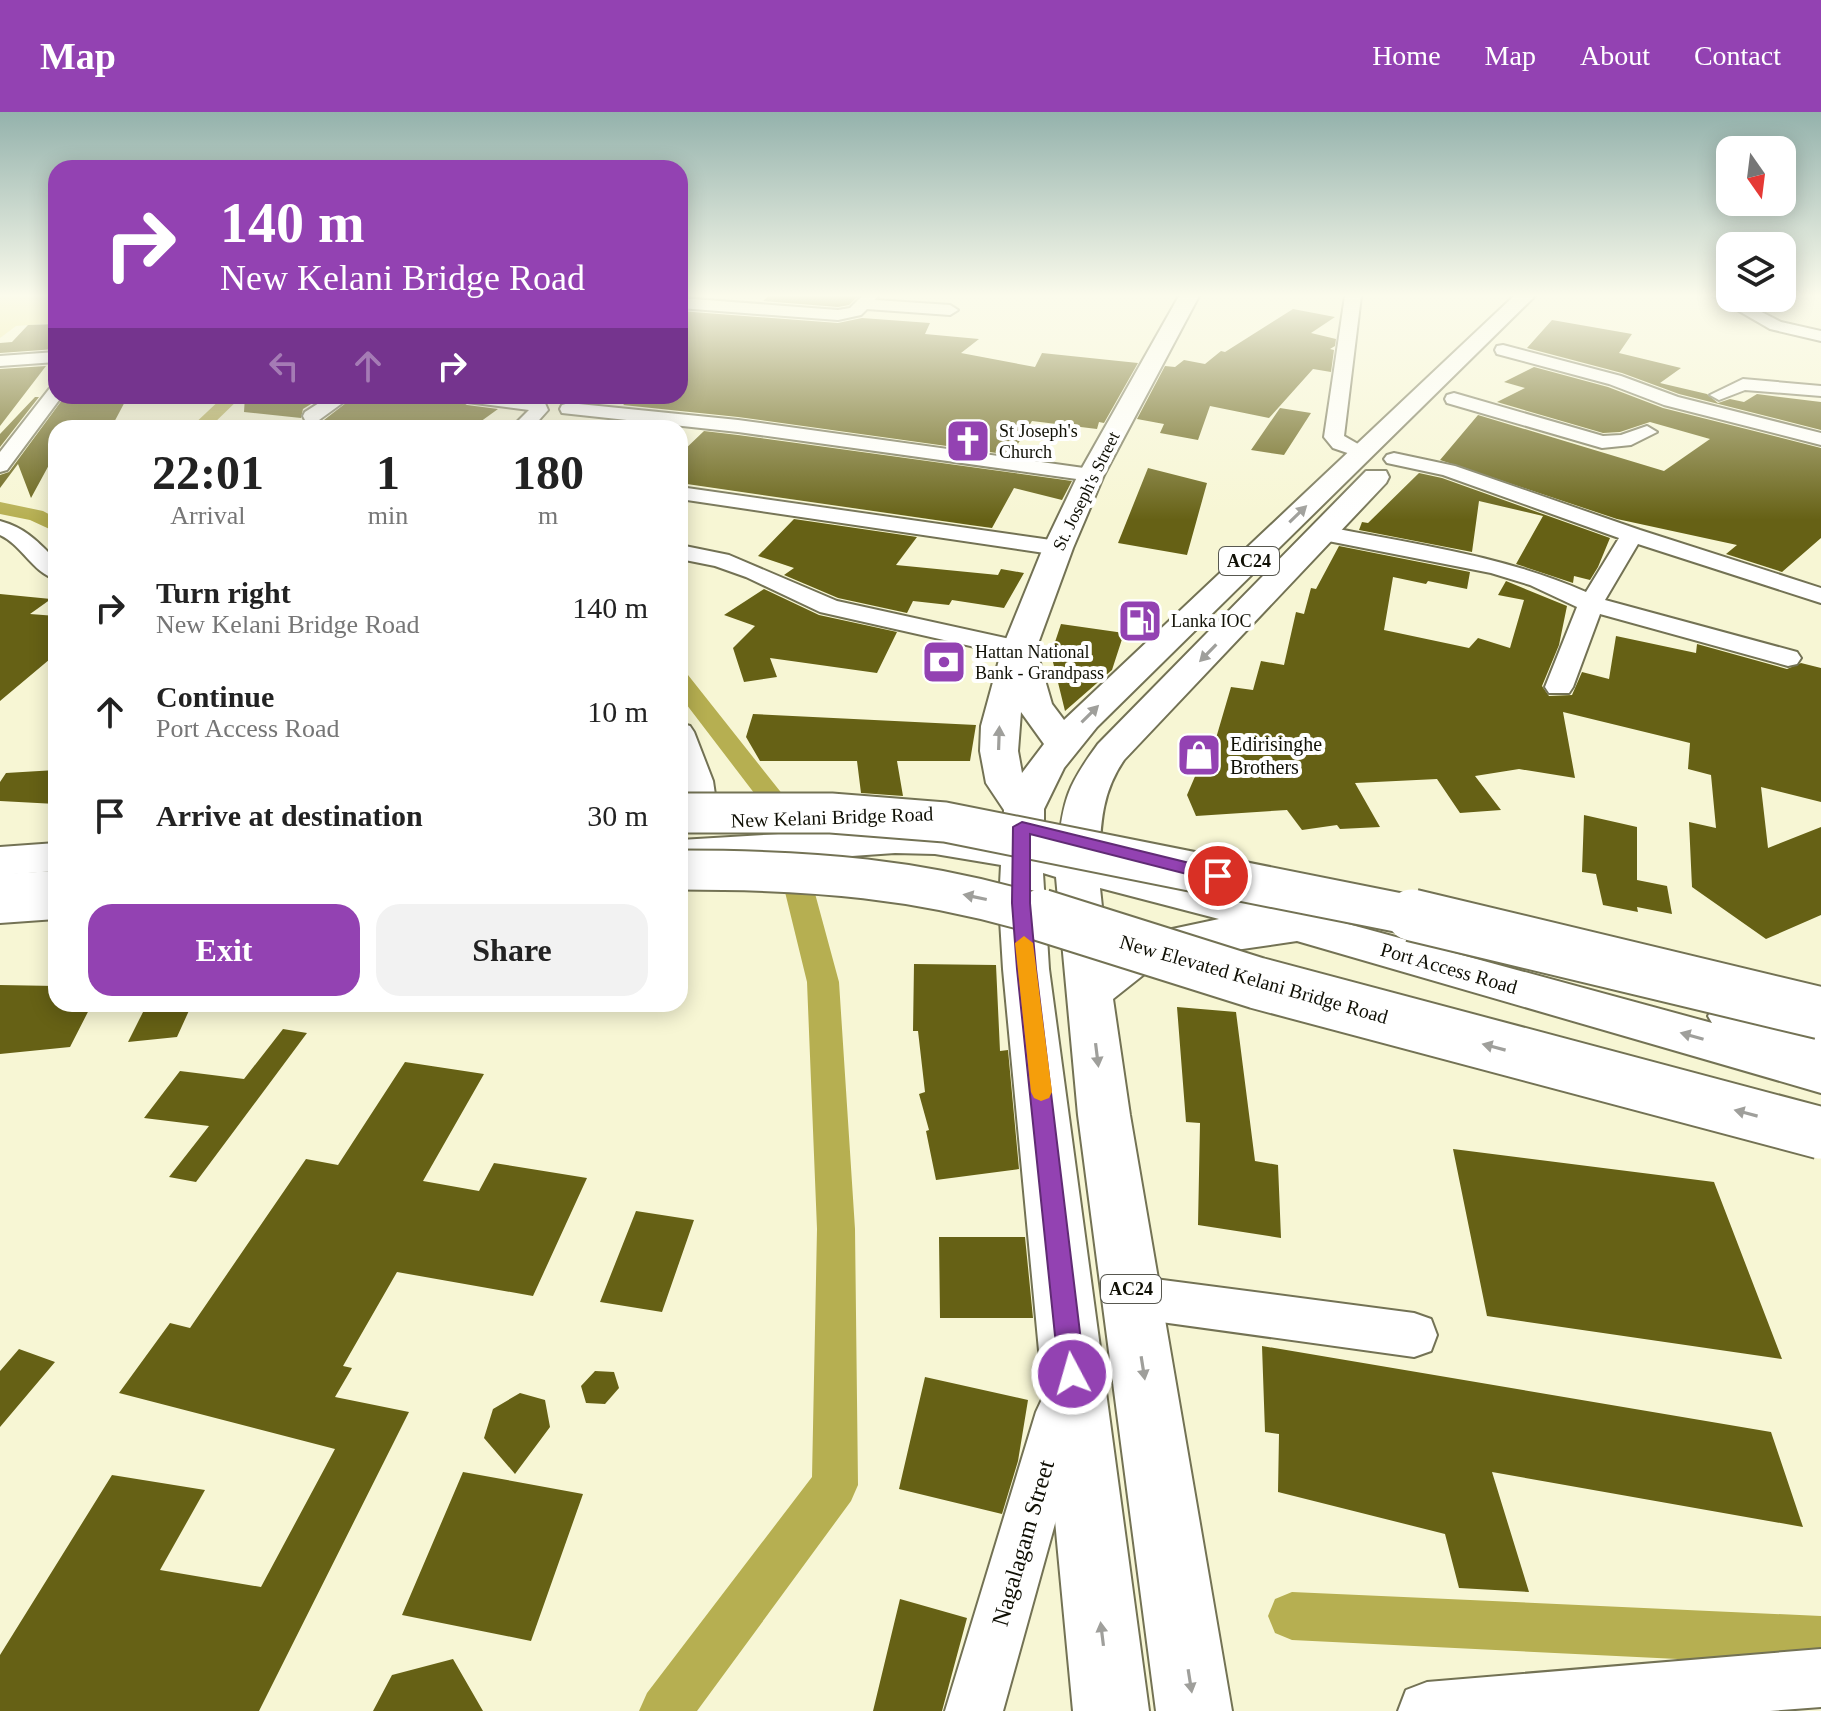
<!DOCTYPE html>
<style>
body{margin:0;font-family:"Times New Roman",serif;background:#f2f2f2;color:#222;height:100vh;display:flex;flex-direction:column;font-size:30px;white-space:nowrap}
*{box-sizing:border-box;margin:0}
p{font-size:26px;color:#767676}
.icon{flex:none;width:44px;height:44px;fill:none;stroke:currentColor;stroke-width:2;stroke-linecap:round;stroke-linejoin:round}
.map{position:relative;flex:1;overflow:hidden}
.sheet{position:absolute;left:48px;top:308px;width:640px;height:592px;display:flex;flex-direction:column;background:#fff;border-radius:24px;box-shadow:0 4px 20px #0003}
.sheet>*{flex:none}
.hud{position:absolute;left:48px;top:48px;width:640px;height:244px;border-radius:24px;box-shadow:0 4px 20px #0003;background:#9342b2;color:#fff;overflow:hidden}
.needle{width:52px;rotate:166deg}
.controls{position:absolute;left:1716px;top:24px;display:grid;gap:16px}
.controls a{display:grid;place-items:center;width:80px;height:80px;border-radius:16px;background:#fff;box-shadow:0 4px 20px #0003;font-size:40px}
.pin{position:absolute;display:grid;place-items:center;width:68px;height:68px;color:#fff;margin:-34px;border:4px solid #fff;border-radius:50%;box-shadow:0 2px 8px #0007}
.me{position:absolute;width:88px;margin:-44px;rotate:354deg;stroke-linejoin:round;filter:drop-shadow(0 0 6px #0008)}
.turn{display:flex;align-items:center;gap:28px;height:168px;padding:0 40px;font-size:36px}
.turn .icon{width:104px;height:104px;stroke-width:2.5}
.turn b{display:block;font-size:56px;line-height:68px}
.lanes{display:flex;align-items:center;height:76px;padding:0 40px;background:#0003;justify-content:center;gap:40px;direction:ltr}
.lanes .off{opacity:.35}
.eta{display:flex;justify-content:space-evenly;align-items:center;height:136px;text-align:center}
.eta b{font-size:48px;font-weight:800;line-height:56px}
.primary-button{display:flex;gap:16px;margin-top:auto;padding:16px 40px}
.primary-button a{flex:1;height:92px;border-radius:24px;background:#9342b2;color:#fff;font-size:32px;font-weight:800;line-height:92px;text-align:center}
.primary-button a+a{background:#f2f2f2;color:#222}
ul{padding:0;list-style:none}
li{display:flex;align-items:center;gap:24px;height:104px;padding:0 40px}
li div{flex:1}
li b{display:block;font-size:30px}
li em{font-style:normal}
header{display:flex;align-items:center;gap:48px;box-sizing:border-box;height:112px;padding:0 40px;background:#9342b2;color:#fff}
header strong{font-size:38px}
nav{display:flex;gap:44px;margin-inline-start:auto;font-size:28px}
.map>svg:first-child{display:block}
</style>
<header>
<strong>Map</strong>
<nav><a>Home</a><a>Map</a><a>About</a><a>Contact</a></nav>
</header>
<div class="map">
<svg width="1821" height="1599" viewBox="0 0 1821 1599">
<rect width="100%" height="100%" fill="#f7f6d4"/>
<path fill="#eee995" d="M0,184H56V211L16,214L0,226Z"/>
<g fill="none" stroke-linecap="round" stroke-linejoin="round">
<path fill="#b6af51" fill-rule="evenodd" d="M224,284H242L209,316H190Z
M0,390L43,399L56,406V420L30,408L0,402Z
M680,561L688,563L791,693L839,870L855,1117L858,1373L851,1389L697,1599H639L647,1581L812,1365L817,1117L807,870L764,694L680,584Z
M1292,1480L1821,1504V1554L1292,1528L1275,1521L1268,1504L1275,1487Z"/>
</g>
<path fill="#666115" d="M768,184H858L849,193L838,195L763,189Z
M1293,197L1335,205L1311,221L1336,227L1335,234L1330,237L1334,238L1331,260L1313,257L1269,306L1210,294L1198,328L1160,321L1164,312L1137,307L1165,254L1175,255L1184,248L1205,252L1221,239L1225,240Z
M680,199L838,211L862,206L930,211L925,222L979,227L961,241L1035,255L1042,241L1138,251L1104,311L1099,310L1097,317L1032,309L1011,343L738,305L623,293L634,284H680Z
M1552,208L1632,222L1619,241L1681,256L1660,271L1707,282L1718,291L1730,287L1744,290L1757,282L1821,290V318L1679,282L1622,261L1527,236Z
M56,212V237L0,241V231L12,230L28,213Z
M46,254L0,314V257Z
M1534,255L1608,275L1663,296L1821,336V426L1782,460L1726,442L1737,433L1617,407L1440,348L1478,303L1664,359L1710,327L1650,310L1620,320L1603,321L1497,290L1525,276L1504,270Z
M65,284H128L111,316H56V340L31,386L18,352L0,376V363L9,360Z
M245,284H324L303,297L301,306L244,300Z
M355,284H452L467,293L498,297L480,310L468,309L456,316H324L323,310L328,309L324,308Z
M35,285H39L0,335V322Z
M1280,296L1311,301L1284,343L1251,338Z
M704,319L738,323L1072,369L1062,388L1014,376L992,416L970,413L680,371V342Z
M1148,356L1207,371L1187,443L1118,431Z
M1419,361L1442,366L1610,426L1598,455L1590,468L1574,464L1573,471L1516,452L1543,404L1479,389L1472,440L1359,418L1362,410L1368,411Z
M794,407L917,425L896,453L998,463L1001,457L1024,461L1004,496L952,488L949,493L913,489L907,501L838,486L784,463L794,456L758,444Z
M1339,434L1470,460L1467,477L1428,469L1426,472L1393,465L1384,518L1469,536L1478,526L1510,536L1524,488L1498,483L1506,469L1567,494L1559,533L1542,574L1549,584L1572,583L1582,560L1609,567L1616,524L1696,541L1697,532L1787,557L1801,551L1821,556V690L1761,675L1768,736L1821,715V803L1766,827L1692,775L1689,710L1716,716L1711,663L1688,657L1690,631L1563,600L1575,666L1519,657L1475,664L1501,698L1460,701L1437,667L1355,671L1380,715L1340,717L1337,713L1302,718L1287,698L1196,704L1187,683L1209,632L1214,633L1231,575L1253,578L1261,549L1284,553L1296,500L1304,502L1311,476L1316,477Z
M764,477L819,503L897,520L877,561L770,546L777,565L744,570L733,536L755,514L724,503Z
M0,482L51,487L30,502L56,504V542L0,589Z
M1061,512L1124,521L1112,558L1065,599L1051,542Z
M753,602L976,613L970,649H897L903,684L861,681L857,649H760L746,625Z
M56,658V692L0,689V670L6,661Z
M1584,703L1637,715V768L1667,774L1672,802L1637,795L1638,800L1603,793L1596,762L1582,760Z
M914,852L996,853L1000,939L1008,938L1019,1057L936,1068L926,1019L929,1018L919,982L925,980L918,919H913Z
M0,873L56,874V892H92L70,935L0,942Z
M147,892H192L177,925L128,930Z
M1177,895L1236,900L1255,1049L1278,1053L1281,1126L1198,1113L1200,1011L1186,1010Z
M283,917L307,921L196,1070L169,1065L209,1014L144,1006L180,959L244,967Z
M405,950L484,962L423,1069L479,1079L494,1051L587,1066L533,1184L397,1160L343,1254L352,1256L335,1285L409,1300L259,1599H0V1543L112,1363L205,1378L160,1458L261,1475L335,1337L119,1281L170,1211L190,1216L306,1047L338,1053Z
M1453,1037L1714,1070L1782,1247L1487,1204Z
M636,1099L694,1108L662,1200L600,1190Z
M939,1125H1025L1033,1206H940Z
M1262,1234L1771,1320L1803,1415L1492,1360L1529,1480L1459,1476L1445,1422L1278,1380L1279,1322L1265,1320Z
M19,1237L55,1250L0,1315V1259Z
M595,1259L614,1260L619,1276L605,1292L586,1291L581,1274Z
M925,1265L1028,1288L1018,1349L1002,1402L899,1377Z
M520,1281L545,1288L550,1315L515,1362L484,1326L493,1297Z
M463,1360L583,1382L531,1529L402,1503Z
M900,1487L967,1506L942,1599H873Z
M453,1547L483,1599H373L392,1563Z"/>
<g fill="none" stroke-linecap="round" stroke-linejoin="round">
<g stroke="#737254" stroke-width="4">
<path id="minor" d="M862,184H878L875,188L950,193L958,198L950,203L867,197L861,203L838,208L680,196V186L838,198L850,196Z
M1345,184H1361L1344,324L1372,340L1362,346L1333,336L1324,325Z
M1713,184H1730L1781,210L1821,219V229L1770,217Z
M1503,233L1621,264L1678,285L1821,321V333L1664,293L1609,272L1497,242L1495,238L1497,234Z
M56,240V250L0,254V244Z
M1743,267L1821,274V284L1745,278L1719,288L1710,283Z
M56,275V284H62L7,358L0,360V340L50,276Z
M1454,281L1603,324L1621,323L1647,314L1657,320L1631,333L1602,336L1447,291L1445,287L1447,283Z
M330,284H352L319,308H305L303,304L305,300Z
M458,284L537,287L544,289L548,298L532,316H511L529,298L467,290Z
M569,291L738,308L1091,357L1101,363L1091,369L738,320L562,301L560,297L562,293Z
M1394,341L1455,354L1640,418L1821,476V491L1638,432L1605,488L1797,540L1801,546L1797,552L1788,554L1600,502L1573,575L1569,581H1549L1545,575L1577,495L1530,473L1491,461L1323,428L1312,421L1323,414C1412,432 1502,443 1586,480L1619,426L1443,363L1387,351L1384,347L1387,343Z
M680,375L1058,429L1066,431L1069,436L1066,441L1058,443L680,387Z
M0,409C26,416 38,430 56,448V467C33,461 22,433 0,423Z
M680,433L729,443L837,489L1019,529L1028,531L1032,537L1028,543L1019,545L820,500L746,465L715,454L680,447Z
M680,611L690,614L694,620L713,669L719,710L714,717L703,720L692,717C679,697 680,637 680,611Z
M1132,1164L1414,1201L1431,1207L1437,1223L1431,1239L1414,1245L1132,1206L1116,1200L1109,1185L1116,1170Z
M1061,1275L1078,1283L1086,1300L1003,1599H945L1036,1300L1044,1283Z
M1821,1537V1595L1770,1599H1398L1406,1578L1427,1570Z"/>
</g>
<g stroke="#737254" stroke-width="4">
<path id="major" d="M1179,184H1199L1104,363L1073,436L1036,537L1052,592L1064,608L1514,184H1535L1097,615L1064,656L1044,697V734L1058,737C1063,687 1068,673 1098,632L1366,359H1386L1389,365L1386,371L1124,648C1102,680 1101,710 1099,747L1245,784L1712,911L1708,904L1715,891L1732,886L1821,909V981L1297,829L1173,847L1147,860L1113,887L1130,1003L1232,1599H1156L1078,1003L1056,765L1043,761L1049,857L1149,1599H1073L1003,857L999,791L1001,753L935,742L895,741L680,756V728L895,715L935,716L1003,725L1004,698L986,671L980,639L981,614L1002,537L1043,436L1078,363ZM1021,600L1044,632L1022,661L1018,639ZM1100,776L1219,807L1144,823L1107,842Z
M56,759V789L0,792V762Z"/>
</g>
<g stroke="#737254" stroke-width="4">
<path id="highway" d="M56,731V759L0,763V735Z
M56,777V807L0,811V781Z"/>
</g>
<use href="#minor" fill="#fff" fill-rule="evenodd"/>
<use href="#major" fill="#fff" fill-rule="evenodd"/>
<use href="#highway" fill="#fff" fill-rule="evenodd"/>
<g stroke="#737254" stroke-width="43" stroke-linecap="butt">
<path id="highway-bridge-far1" d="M680,701H831L945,710L1421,805
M680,758C811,758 921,766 1047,805"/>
</g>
<g stroke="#737254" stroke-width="55" stroke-linecap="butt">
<path id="highway-bridge" d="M1041,803L1257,871L1821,1021
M1412,803L1821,901"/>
</g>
<use href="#highway-bridge-far1" stroke="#fff" stroke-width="39"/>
<use href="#highway-bridge" stroke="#fff" stroke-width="51"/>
</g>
<defs><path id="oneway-solid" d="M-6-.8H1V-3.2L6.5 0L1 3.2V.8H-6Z" transform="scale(2)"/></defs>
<g fill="#9f9f9b">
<use href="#oneway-solid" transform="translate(1298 402) rotate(-44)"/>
<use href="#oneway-solid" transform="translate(1208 541) rotate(134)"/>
<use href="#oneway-solid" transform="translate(1090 602) rotate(-45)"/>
<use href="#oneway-solid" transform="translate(999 626) rotate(-88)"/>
<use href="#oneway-solid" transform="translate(975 785) rotate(-168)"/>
<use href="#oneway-solid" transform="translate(1692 924) rotate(-164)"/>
<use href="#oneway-solid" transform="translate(1494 935) rotate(-165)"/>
<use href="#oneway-solid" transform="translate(1097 943) rotate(83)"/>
<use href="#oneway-solid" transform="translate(1746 1001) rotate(-165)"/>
<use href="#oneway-solid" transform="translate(1143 1256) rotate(81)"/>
<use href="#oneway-solid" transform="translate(1102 1522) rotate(-97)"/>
<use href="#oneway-solid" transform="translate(1190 1569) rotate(81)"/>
</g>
<linearGradient id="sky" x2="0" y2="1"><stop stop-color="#94b2ac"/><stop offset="0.45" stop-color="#fbfbec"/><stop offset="1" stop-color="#fbfbec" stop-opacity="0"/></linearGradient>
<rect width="1821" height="408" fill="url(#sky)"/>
<path fill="#9342b2" stroke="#602b74" stroke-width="2" d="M1022,710L1218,758L1227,764L1218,770L1030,722V791L1036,857L1085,1262L1081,1271L1072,1275L1063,1271L1059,1262L1017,857L1012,791L1013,715Z"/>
<path fill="#f59e0b" d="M1024,824L1033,831L1052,980L1049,986L1041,989L1034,986L1031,980L1015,831Z"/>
<defs>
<g id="church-square" transform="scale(2.3)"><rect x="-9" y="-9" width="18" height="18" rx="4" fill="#9342b2" stroke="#fff"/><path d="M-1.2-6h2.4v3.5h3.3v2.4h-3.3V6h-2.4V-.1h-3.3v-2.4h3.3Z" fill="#fff"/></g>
<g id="fuel-square" transform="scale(2.3)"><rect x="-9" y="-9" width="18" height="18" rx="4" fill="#9342b2" stroke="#fff"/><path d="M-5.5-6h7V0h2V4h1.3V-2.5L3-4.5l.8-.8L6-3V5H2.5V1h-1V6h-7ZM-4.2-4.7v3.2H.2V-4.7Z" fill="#fff"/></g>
<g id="bank-square" transform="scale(2.3)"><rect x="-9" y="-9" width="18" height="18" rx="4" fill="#9342b2" stroke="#fff"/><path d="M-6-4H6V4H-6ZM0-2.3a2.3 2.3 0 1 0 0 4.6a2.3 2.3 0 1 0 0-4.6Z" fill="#fff"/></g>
<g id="shop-square" transform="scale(2.3)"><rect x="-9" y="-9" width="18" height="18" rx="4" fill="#9342b2" stroke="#fff"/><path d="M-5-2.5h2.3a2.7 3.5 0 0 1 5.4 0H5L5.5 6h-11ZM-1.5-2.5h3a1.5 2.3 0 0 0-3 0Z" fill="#fff"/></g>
</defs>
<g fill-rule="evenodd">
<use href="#church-square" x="968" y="329"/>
<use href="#fuel-square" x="1140" y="509"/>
<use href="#bank-square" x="944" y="550"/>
<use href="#shop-square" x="1199" y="643"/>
</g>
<g text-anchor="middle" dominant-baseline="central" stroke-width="8" stroke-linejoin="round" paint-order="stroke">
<g font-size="18" fill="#101005" stroke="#fff" text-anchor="start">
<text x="999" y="319">St Joseph's<tspan x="999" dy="21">Church</tspan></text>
<text x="1171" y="509">Lanka IOC</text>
<text x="975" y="540">Hattan National<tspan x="975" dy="21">Bank - Grandpass</tspan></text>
</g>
<g font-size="18" fill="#101005" stroke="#fff">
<text transform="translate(1086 379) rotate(-64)">St. Joseph's Street</text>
</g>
<g fill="#fff" stroke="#585850" stroke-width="2">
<rect x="1219" y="435" width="60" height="28" rx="6"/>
<rect x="1101" y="1163" width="60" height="28" rx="6"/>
</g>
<g font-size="18" font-weight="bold" fill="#101005">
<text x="1249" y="449">AC24</text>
<text x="1131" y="1177">AC24</text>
</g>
<g font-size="20" fill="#101005" stroke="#fff" text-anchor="start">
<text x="1230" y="632">Edirisinghe<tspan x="1230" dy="23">Brothers</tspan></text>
</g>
<g font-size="20" fill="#101005" stroke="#fff">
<text transform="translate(832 705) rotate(-2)">New Kelani Bridge Road</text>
<text transform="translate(1449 856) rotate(16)">Port Access Road</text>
<text transform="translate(1254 867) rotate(16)">New Elevated Kelani Bridge Road</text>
</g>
<g font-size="24" fill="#101005" stroke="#fff">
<text transform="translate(1023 1431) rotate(-74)">Nagalagam Street</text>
</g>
</g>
</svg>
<div class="controls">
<a><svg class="needle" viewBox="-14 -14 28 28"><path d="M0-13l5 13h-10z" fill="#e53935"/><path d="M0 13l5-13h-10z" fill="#767676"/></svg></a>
<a><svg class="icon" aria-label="layers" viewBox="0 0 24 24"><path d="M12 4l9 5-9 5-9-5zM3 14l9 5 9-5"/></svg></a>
</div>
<div class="pin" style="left:1218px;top:764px;background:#d93025"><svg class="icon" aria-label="arrive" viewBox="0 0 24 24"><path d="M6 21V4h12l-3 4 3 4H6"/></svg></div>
<svg class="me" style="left:1072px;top:1262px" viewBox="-20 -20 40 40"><circle r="17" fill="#9342b2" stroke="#fff" stroke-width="3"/><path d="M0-11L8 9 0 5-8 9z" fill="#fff"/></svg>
<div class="hud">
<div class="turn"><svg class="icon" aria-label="right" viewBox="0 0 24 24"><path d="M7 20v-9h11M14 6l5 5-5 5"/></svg><div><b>140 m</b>New Kelani Bridge Road</div></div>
<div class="lanes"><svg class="icon off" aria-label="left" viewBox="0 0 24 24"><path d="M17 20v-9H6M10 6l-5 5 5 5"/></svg><svg class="icon off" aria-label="ahead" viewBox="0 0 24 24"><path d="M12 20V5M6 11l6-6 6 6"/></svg><svg class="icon" aria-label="right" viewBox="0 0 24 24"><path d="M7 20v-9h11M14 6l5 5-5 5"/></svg></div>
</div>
<section class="sheet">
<div class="eta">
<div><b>22:01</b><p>Arrival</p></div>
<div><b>1</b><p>min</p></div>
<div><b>180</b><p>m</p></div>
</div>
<ul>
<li><svg class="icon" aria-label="right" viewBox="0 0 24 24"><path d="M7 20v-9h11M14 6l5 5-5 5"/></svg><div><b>Turn right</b><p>New Kelani Bridge Road</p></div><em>140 m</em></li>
<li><svg class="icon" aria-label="ahead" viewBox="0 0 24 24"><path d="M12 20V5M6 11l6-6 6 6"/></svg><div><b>Continue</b><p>Port Access Road</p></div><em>10 m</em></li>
<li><svg class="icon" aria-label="arrive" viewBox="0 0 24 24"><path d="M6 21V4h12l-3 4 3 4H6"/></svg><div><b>Arrive at destination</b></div><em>30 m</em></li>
</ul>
<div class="primary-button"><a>Exit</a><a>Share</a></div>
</section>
</div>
